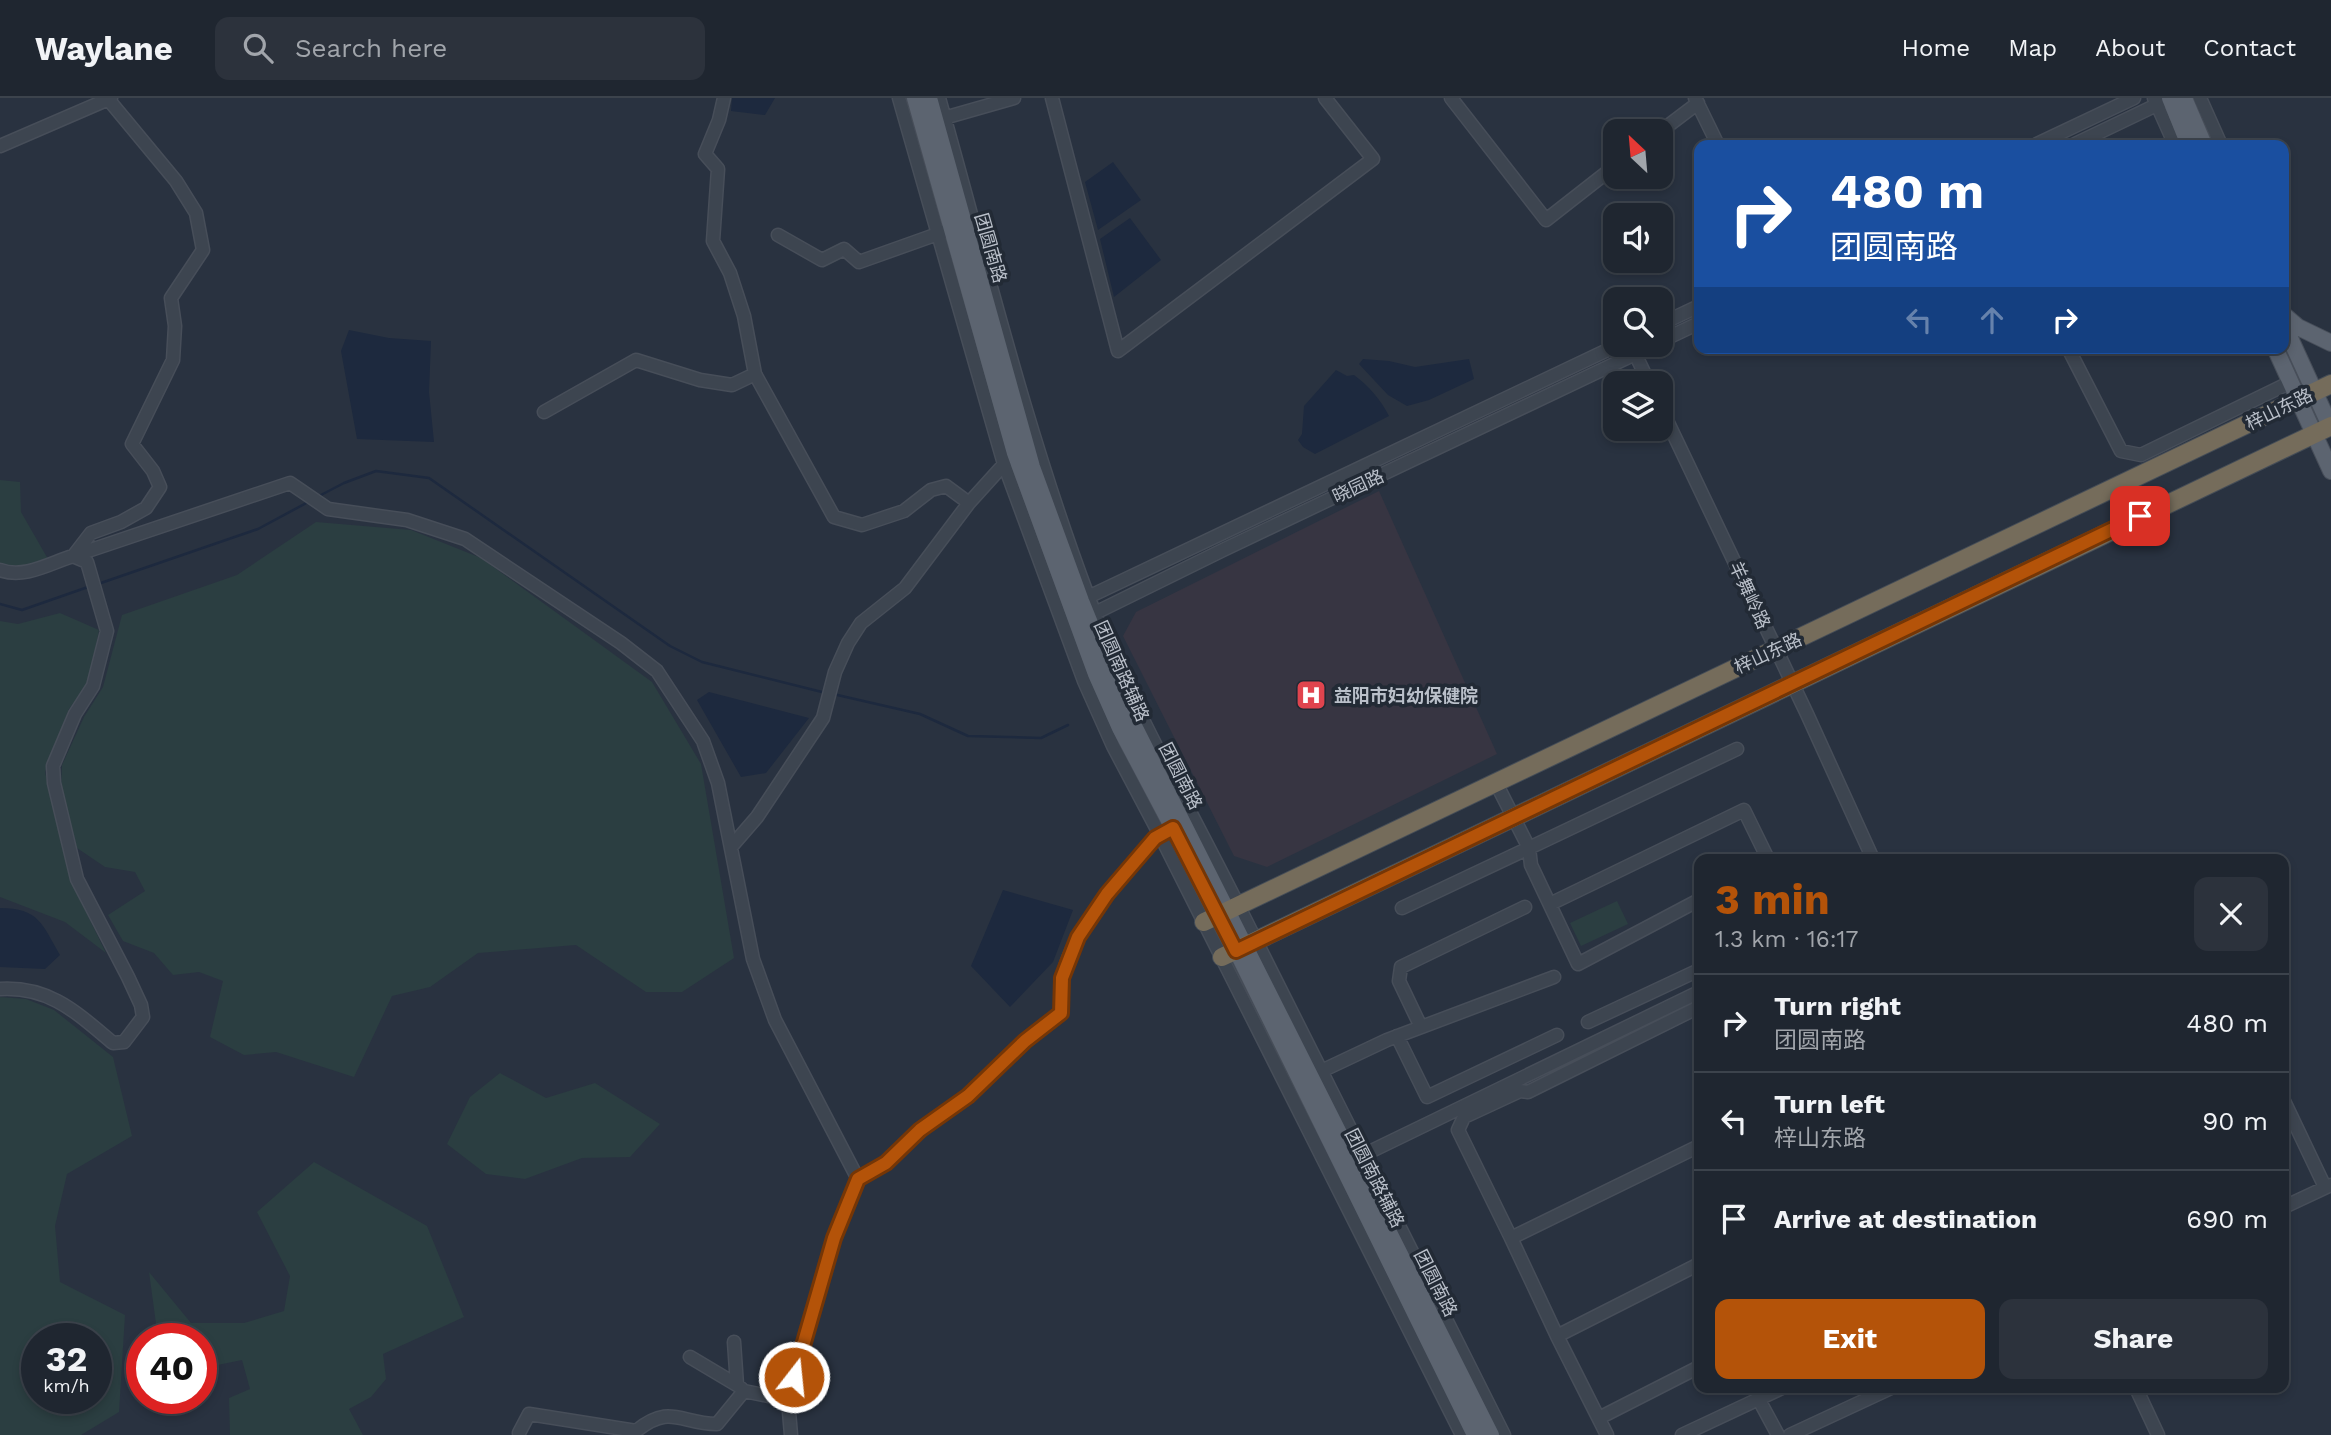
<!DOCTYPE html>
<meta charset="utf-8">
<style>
body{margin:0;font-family:"Work Sans","Noto Sans SC",sans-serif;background:#2c323c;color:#f1f3f6;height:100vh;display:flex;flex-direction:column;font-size:26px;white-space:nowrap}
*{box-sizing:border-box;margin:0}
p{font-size:23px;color:#a1a5ab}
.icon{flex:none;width:38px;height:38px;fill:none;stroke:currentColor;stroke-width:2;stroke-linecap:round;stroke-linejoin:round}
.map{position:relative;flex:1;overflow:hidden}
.side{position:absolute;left:1694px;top:756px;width:595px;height:539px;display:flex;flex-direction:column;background:#1f2630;border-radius:14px;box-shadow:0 4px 10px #0003,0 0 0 2px #3c434c}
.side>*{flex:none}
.hud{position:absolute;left:1694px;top:42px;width:595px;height:214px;border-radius:14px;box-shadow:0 4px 10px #0003,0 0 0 2px #3c434c;background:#1a4fa0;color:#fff;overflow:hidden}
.needle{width:46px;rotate:334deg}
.fabs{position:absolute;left:1603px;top:21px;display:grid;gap:14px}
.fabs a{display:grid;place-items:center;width:70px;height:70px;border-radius:14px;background:#1f2630;box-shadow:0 4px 10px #0003,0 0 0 2px #3c434c;font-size:35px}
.speed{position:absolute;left:21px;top:1225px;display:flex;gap:14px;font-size:35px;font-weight:700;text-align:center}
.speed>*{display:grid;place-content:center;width:91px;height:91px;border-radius:50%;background:#1f2630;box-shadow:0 4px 10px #0003,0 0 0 2px #3c434c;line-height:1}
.speed small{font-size:18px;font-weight:400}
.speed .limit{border:10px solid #d22;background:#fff;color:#111}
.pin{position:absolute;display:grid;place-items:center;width:60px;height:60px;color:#fff;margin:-30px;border-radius:14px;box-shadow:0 4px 10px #0006}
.me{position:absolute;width:77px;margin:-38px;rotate:16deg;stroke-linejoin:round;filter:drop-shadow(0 0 5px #0008)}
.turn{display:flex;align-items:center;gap:24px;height:147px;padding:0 21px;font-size:32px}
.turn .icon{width:91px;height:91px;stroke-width:2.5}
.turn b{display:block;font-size:49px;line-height:60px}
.lanes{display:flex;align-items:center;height:66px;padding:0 21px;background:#0003;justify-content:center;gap:35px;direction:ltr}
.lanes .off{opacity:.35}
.round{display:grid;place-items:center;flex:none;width:74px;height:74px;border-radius:14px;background:#2c323c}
.summary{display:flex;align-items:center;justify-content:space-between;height:119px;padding:0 21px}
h1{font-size:42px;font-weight:700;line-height:52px;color:#b45309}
.primary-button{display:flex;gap:14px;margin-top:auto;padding:14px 21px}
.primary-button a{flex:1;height:80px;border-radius:14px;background:#b45309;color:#fff;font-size:28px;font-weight:700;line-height:80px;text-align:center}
.primary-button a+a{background:#2c323c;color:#f1f3f6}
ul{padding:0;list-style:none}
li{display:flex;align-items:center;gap:21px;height:98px;padding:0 21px;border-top:2px solid #3c434c}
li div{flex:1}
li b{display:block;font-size:26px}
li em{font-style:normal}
header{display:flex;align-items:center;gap:42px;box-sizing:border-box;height:98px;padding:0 35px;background:#1f2630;border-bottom:2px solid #3c434c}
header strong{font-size:33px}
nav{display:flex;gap:38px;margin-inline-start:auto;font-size:24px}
.search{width:490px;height:63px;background:#2c323c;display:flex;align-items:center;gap:18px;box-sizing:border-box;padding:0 24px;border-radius:14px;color:#a1a5ab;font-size:26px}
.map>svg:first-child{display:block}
</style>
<header>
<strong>Waylane</strong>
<div class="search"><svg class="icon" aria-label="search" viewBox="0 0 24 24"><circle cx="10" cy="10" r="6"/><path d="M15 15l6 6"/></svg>Search here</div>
<nav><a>Home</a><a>Map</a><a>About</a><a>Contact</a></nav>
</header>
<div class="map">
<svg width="2331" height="1337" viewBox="0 0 2331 1337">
<rect width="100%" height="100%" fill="#293240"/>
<path fill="#373542" d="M1379,393L1497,656L1267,769L1234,758L1123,538L1136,514Z"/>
<path fill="#2b3e41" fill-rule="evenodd" d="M0,382L20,384L21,414L48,461L18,472L0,465Z
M316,424L411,432L481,460L652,584L701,666L734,860L682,894H646L576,847L478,855L430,889L392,898L354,979L276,954L244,957L210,939L223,883L199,874L173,877L154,855L123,843L108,817L145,793L135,774L105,769L77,750L61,690L62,667L84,619L103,589L122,517L237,477Z
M60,515L99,532L89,585L69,611L45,674L72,785L106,855L65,824L0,799V523L18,526Z
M1617,803L1628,826L1581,848L1570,825Z
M0,899L26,901L54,912L113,959L132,1038L67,1076L55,1128L60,1184L125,1217L119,1314L81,1337H0ZM37,1241H96V1300H37Z
M500,975L546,1000L595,985L660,1026L630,1059L582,1060L525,1081L486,1076L447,1046L470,999Z
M314,1064L427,1128L464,1219L383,1256L386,1281L371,1299L349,1311L363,1337H230L229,1300L250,1291L242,1262L203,1270L201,1241H167L157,1233L149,1174L191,1225H244L284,1213L290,1178L257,1114Z"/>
<path fill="#1d293e" d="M732,0H775L765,17L731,13Z
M1113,64L1141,102L1098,132L1085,84Z
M1130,120L1161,162L1114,199L1100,141Z
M349,232L389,240L431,243L429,294L434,344L357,341L341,253Z
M1363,261L1389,263L1415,269L1469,261L1474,281L1429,302L1407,308L1388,297L1359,266Z
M1336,272L1347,278L1354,277C1370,289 1380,301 1389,318L1315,356L1303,349L1298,342L1302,336L1304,308Z
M709,594L809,620L766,675L741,679L697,602Z
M1003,792L1073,812L1053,864L1010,909L971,868Z
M0,810C39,810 42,826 60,857L45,871L0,869Z"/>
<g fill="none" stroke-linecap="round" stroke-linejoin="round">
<path stroke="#1d293e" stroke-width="2.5" d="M319,398L344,385L376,373L429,380L670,548L702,564L826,595
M98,486L258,431L310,403
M0,506L22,512L88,489
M833,596L920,616L968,638L1041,640L1068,627"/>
<g stroke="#474e59" stroke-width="15">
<path id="minor" d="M724,0L719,22L705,56L718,71L713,143L730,175L744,218L755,276L834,419L862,427L904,413L931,392L946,388L969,405
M899,0L1004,366L1084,583L1113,648L1160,737L1462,1337
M939,0C986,167 1027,336 1088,498C1129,605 1187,705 1238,807C1327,984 1415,1160 1504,1337
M1052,0L1118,253L1373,61L1325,0
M1451,0L1546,122L1615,68
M1695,0L1718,47
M2154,0L2175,47
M2200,0L2221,47
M937,22L1014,0
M1661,33L1698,5
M2035,47L2134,0
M2073,47L2171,0
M0,48L111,0
M778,137L822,162L844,151L859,164L946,133
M1661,226L1699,208
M1661,243L1699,225
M1631,247L1649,285
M2068,250L2121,353L2141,357L2291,284
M1661,310L1807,616L1873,761
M544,314L636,262L700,282L732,287L755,276
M74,457L91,435L121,424L146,410L160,389L153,373L132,346L173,262L175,228L171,200L203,152L196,115L176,83L108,1
M73,458L290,385L328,411L407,422L465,441L621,545L657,573L703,643L718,685L753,861L775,922L858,1081L834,1140L788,1302L791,1337
M0,472C25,481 50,465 73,458L87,464L107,533L93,588L75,616L53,668L54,685L77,781L128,879L141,907L143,919L124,944L113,945C77,915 50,888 0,891
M1084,501L1618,247
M1089,518L1223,452L1654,247
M731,749L757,719L823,620L835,574L848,545L861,525L905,490L969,405L1007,363
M1699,802L1578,866L1531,767L1529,750L1737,651
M1550,806L1744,712L1768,761
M1402,810L1529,750L1496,685
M1588,924L1699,872
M1421,929L1399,883L1401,869L1525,809
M1397,938L1427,999L1557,937
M1315,976L1387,942L1554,879
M2284,1003L2325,1089
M1357,1060L1699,894
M858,1081L885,1065L920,1032L968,998L1025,943L1061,915C1062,904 1061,892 1062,882C1070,833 1124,777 1155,740L1165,735
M2284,1109L2331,1087
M1511,1140L1458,1032L1464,1019L1520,993L1528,994L1699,909
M1557,1238L1511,1140L1699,1048
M734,1244L737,1287L742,1291
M690,1259L737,1287
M2136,1290L2158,1337
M1758,1300L1778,1337
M1599,1320L1699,1269
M636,1333C671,1305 680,1326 717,1326L744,1293L788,1302
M519,1335L529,1316L636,1333L635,1337
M1607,1337L1557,1238L1699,1166
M1682,1337L1782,1290
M1790,1337L1891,1290"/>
</g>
<g stroke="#474e59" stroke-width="18">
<path id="major" d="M915,0L1015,355L1096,576L1120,630L1219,817L1475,1337
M929,0L1032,369L1081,503L1123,606L1491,1337
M2170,0L2189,47
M2184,0L2204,47
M2284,217L2298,229L2331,245
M2284,227L2331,330
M2275,250L2331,373"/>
</g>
<g stroke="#454d57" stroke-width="20">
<path id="highway" d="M1204,824L2331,286
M1222,859L2331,328"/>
</g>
<use href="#minor" stroke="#3d4550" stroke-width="12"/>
<use href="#major" stroke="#5c6470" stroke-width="16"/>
<use href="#highway" stroke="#756c5b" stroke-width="18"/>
</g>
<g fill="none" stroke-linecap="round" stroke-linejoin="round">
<g stroke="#753606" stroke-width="18">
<path id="route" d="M794,1279L834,1140L858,1081L886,1065L920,1032L968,998L1025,943L1061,915L1062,880L1078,839L1107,796L1155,740L1173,730L1236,853L2140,418"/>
</g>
<use href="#route" stroke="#b45309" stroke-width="12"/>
</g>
<defs>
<g id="hospital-square" transform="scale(1.575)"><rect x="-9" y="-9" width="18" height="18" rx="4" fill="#e0444e" stroke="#222a35"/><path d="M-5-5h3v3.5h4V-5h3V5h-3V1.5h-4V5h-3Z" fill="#fff"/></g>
</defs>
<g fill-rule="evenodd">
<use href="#hospital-square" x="1311" y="597"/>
</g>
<g text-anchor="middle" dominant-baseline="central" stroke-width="7" stroke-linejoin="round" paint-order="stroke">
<g font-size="18" fill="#bac0ca" stroke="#222a35">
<text transform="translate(991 150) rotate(74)">团圆南路</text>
<text transform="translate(2279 311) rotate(-26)">梓山东路</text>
<text transform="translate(1358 388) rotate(-25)">晓园路</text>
<text transform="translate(1750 497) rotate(65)">羊舞岭路</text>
<text transform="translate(1768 555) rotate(-25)">梓山东路</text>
<text transform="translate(1122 573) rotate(66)">团圆南路辅路</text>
<text transform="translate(1181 678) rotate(63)">团圆南路</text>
<text transform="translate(1375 1080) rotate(63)">团圆南路辅路</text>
<text transform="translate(1436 1185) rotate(63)">团圆南路</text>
</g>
<g font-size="18" font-weight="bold" fill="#bac0ca" stroke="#222a35" text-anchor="start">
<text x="1334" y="597">益阳市妇幼保健院</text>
</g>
</g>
</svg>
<div class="fabs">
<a><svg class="needle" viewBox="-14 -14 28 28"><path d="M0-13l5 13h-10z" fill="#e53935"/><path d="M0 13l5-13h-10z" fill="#a1a5ab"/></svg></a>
<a><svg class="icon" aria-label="sound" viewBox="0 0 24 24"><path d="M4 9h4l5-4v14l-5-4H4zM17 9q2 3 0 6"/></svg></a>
<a><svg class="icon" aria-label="search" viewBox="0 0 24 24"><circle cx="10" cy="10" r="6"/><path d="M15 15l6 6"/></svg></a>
<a><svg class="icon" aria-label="layers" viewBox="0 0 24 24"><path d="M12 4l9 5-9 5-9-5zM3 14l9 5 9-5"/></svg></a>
</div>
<div class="speed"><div>32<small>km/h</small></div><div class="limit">40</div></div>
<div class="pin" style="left:2140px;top:418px;background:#d93025"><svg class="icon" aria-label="arrive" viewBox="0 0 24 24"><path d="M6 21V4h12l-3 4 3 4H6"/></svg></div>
<svg class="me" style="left:794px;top:1279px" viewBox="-20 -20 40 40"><circle r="17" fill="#b45309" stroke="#fff" stroke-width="3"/><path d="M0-11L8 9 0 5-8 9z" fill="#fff"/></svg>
<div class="hud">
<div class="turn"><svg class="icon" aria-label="right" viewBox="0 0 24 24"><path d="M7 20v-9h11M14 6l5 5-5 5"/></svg><div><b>480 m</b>团圆南路</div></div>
<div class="lanes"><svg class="icon off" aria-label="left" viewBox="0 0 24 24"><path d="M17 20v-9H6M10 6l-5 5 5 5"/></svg><svg class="icon off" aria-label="ahead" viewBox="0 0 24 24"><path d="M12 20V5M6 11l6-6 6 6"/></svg><svg class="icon" aria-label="right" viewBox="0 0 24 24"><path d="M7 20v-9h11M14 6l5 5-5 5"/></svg></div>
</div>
<section class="side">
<div class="summary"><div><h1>3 min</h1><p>1.3 km · 16:17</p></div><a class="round"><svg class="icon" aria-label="close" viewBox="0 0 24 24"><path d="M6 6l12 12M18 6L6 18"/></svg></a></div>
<ul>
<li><svg class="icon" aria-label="right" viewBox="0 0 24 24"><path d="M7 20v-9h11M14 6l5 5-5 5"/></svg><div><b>Turn right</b><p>团圆南路</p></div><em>480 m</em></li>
<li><svg class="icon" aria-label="left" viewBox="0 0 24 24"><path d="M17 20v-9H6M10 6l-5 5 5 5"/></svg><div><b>Turn left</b><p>梓山东路</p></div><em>90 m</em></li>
<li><svg class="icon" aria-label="arrive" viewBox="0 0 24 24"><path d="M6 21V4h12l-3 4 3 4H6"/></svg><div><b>Arrive at destination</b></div><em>690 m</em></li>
</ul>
<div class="primary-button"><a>Exit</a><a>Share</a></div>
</section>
</div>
